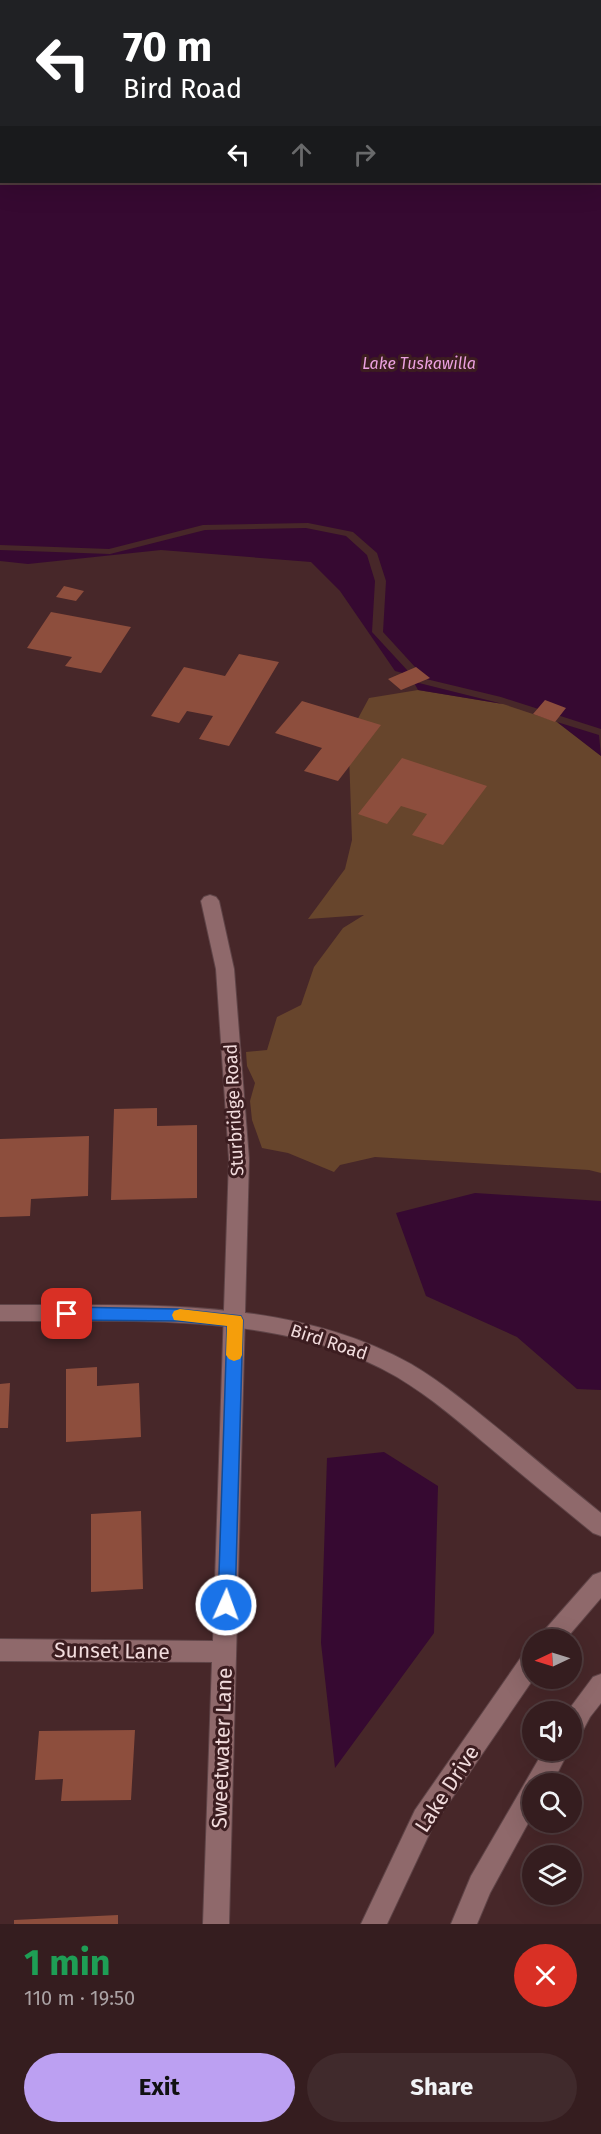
<!DOCTYPE html>
<meta charset="utf-8">
<style>
body{margin:0;font-family:"Fira Sans",sans-serif;background:#402a2c;color:#f1f3f6;height:100vh;display:flex;flex-direction:column;font-size:22px;white-space:nowrap}
*{box-sizing:border-box;margin:0}
p{font-size:20px;color:#aaa2a4}
.icon{flex:none;width:33px;height:33px;fill:none;stroke:currentColor;stroke-width:2;stroke-linecap:round;stroke-linejoin:round}
.map{position:relative;height:1924px;overflow:hidden}
.details{display:flex;flex-direction:column;background:#351d1f;flex:1}
.details>*{flex:none}
.hud{position:absolute;left:0px;top:0px;width:602px;height:183px;box-shadow:0 6px 24px #0002,0 0 0 2px #4f3b3d;background:#202124;color:#fff;overflow:hidden}
.needle{width:39px;rotate:266deg}
.tools{position:absolute;left:522px;top:1629px;display:grid;gap:12px}
.tools a{display:grid;place-items:center;width:60px;height:60px;border-radius:50%;background:#351d1f;box-shadow:0 6px 24px #0002,0 0 0 2px #4f3b3d;font-size:30px}
.pin{position:absolute;display:grid;place-items:center;width:51px;height:51px;color:#fff;margin:-26px;border-radius:12px;box-shadow:0 3px 9px #0006}
.me{position:absolute;width:66px;margin:-33px;rotate:2deg;stroke-linejoin:round;filter:drop-shadow(0 0 4px #0008)}
.turn{display:flex;align-items:center;gap:21px;height:126px;padding:0 24px;font-size:27px}
.turn .icon{width:78px;height:78px;stroke-width:2.5}
.turn b{display:block;font-size:42px;line-height:51px}
.lanes{display:flex;align-items:center;height:57px;padding:0 24px;background:#0003;justify-content:center;gap:30px;direction:ltr}
.lanes .off{opacity:.35}
.round{display:grid;place-items:center;flex:none;width:63px;height:63px;border-radius:32px;background:#402a2c}
.overview{display:flex;align-items:center;justify-content:space-between;height:102px;padding:0 24px}
h1{font-size:36px;font-weight:700;line-height:45px;color:#1e9e55}
.button{display:flex;gap:12px;margin-top:auto;padding:12px 24px}
.button a{flex:1;height:69px;border-radius:36px;background:#bca0f2;color:#111;font-size:24px;font-weight:700;line-height:69px;text-align:center}
.button a+a{background:#402a2c;color:#f1f3f6}
.map>svg:first-child{display:block}
</style>
<div class="map">
<svg width="601" height="1924" viewBox="0 0 601 1924">
<rect width="100%" height="100%" fill="#472729"/>
<path fill="#67452c" d="M418,690L503,704L557,722L601,756V1173L589,1170L375,1157L340,1165L334,1172L288,1153L262,1148L252,1120L250,1101L255,1083L247,1066L246,1052L267,1050L277,1017L301,1005L314,967L343,928L364,915L308,919L345,869L352,840L349,754L355,724L369,698Z"/>
<path fill="#360931" d="M4,0L408,1L2,2V182H600L601,101V729L501,697L426,679L383,632L386,581L377,553L353,532L308,523L203,525L109,549L0,545V2Z
M306,528L346,536L367,555L375,581L372,632L419,683L503,704L418,690L410,675L395,671L340,591L311,562L161,550L28,564L0,561V550L110,554L205,530Z
M557,722L599,735L601,756Z
M475,1193L601,1201V1390L577,1389L517,1337L426,1296L396,1213Z
M384,1452L438,1486L434,1633L335,1768L321,1643L327,1458Z"/>
<path fill="#8d4e3d" d="M64,586L84,591L76,601L56,597Z
M51,612L131,627L101,673L65,666L72,657L27,648Z
M239,654L279,662L229,746L199,739L213,716L187,711L179,723L151,716L184,667L225,676Z
M416,667L430,678L401,690L388,679Z
M545,700L566,708L555,722L533,714Z
M302,701L381,725L338,781L304,771L322,748L275,733Z
M402,758L487,786L443,845L412,835L427,814L401,806L387,824L358,814Z
M157,1108V1126L197,1125V1198L111,1200L114,1109Z
M89,1136L88,1196L31,1199L30,1216L0,1217V1139Z
M97,1367V1386L139,1383L141,1437L66,1442V1369Z
M10,1383L8,1428H0V1384Z
M141,1511L143,1589L91,1592V1514Z
M135,1730L131,1800L61,1801L63,1779L35,1780L39,1731Z
M118,1915V1924H14V1920Z"/>
<g fill="none" stroke-linecap="round" stroke-linejoin="round">
<g stroke="#5f4447" stroke-width="2">
<path id="street" d="M583,0H594L582,2Z
M210,895L216,897L219,901L234,969L249,1159L229,1924H203L212,1662L0,1661V1639L213,1641L229,1159L216,969L201,901L204,897Z"/>
</g>
<g stroke="#5f4447" stroke-width="2">
<path id="secondary" d="M0,1305C136,1306 287,1295 411,1364C445,1384 475,1410 506,1435C537,1461 569,1487 601,1513V1536L593,1533C560,1506 527,1479 495,1452C463,1425 432,1398 397,1377C282,1310 128,1322 0,1321Z
M601,1572V1598L565,1640H538L542,1633L593,1575Z
M532,1650L534,1678L433,1826L387,1924H361L415,1810L524,1653Z
M601,1674V1703L590,1717L581,1734L572,1737V1712H567L593,1677Z
M544,1750H569L552,1784H532V1816L490,1893L477,1924H451L471,1876Z"/>
</g>
<use href="#street" fill="#8f696b" fill-rule="evenodd"/>
<use href="#secondary" fill="#8f696b" fill-rule="evenodd"/>
</g>
<path fill="#1a73e8" stroke="#114b97" stroke-width="1.5" d="M67,1307L178,1309L241,1316L243,1320L235,1605L233,1611L226,1613L220,1611L218,1605L227,1326L178,1321L67,1320L61,1318L59,1314L61,1309Z"/>
<path fill="#f59e0b" d="M180,1309L241,1316L243,1320L242,1355L240,1359L234,1361L229,1359L226,1355L227,1326L174,1320L172,1315L174,1311Z"/>
<g text-anchor="middle" dominant-baseline="central" stroke-width="6" stroke-linejoin="round" paint-order="stroke">
<g font-size="16" font-style="italic" fill="#eca1e0" stroke="#3c1d20">
<text x="419" y="363">Lake Tuskawilla</text>
</g>
<g font-size="18" fill="#f1dbdc" stroke="#3c1d20">
<text transform="translate(234 1110) rotate(-93)">Sturbridge Road</text>
<text transform="translate(329 1342) rotate(18)">Bird Road</text>
</g>
<g font-size="21" fill="#f1dbdc" stroke="#3c1d20">
<text transform="translate(112 1651) rotate(1)">Sunset Lane</text>
<text transform="translate(222 1748) rotate(-88)">Sweetwater Lane</text>
<text transform="translate(447 1789) rotate(-57)">Lake Drive</text>
</g>
</g>
</svg>
<div class="tools">
<a><svg class="needle" viewBox="-14 -14 28 28"><path d="M0-13l5 13h-10z" fill="#e53935"/><path d="M0 13l5-13h-10z" fill="#aaa2a4"/></svg></a>
<a><svg class="icon" aria-label="sound" viewBox="0 0 24 24"><path d="M4 9h4l5-4v14l-5-4H4zM17 9q2 3 0 6"/></svg></a>
<a><svg class="icon" aria-label="search" viewBox="0 0 24 24"><circle cx="10" cy="10" r="6"/><path d="M15 15l6 6"/></svg></a>
<a><svg class="icon" aria-label="layers" viewBox="0 0 24 24"><path d="M12 4l9 5-9 5-9-5zM3 14l9 5 9-5"/></svg></a>
</div>
<div class="pin" style="left:67px;top:1314px;background:#d93025"><svg class="icon" aria-label="arrive" viewBox="0 0 24 24"><path d="M6 21V4h12l-3 4 3 4H6"/></svg></div>
<svg class="me" style="left:226px;top:1605px" viewBox="-20 -20 40 40"><circle r="17" fill="#1a73e8" stroke="#fff" stroke-width="3"/><path d="M0-11L8 9 0 5-8 9z" fill="#fff"/></svg>
<div class="hud">
<div class="turn"><svg class="icon" aria-label="left" viewBox="0 0 24 24"><path d="M17 20v-9H6M10 6l-5 5 5 5"/></svg><div><b>70 m</b>Bird Road</div></div>
<div class="lanes"><svg class="icon" aria-label="left" viewBox="0 0 24 24"><path d="M17 20v-9H6M10 6l-5 5 5 5"/></svg><svg class="icon off" aria-label="ahead" viewBox="0 0 24 24"><path d="M12 20V5M6 11l6-6 6 6"/></svg><svg class="icon off" aria-label="right" viewBox="0 0 24 24"><path d="M7 20v-9h11M14 6l5 5-5 5"/></svg></div>
</div>
</div>
<section class="details">
<div class="overview"><div><h1>1 min</h1><p>110 m · 19:50</p></div><a class="round" style="background:#d93025;color:#fff"><svg class="icon" aria-label="close" viewBox="0 0 24 24"><path d="M6 6l12 12M18 6L6 18"/></svg></a></div>
<div class="button"><a>Exit</a><a>Share</a></div>
</section>
